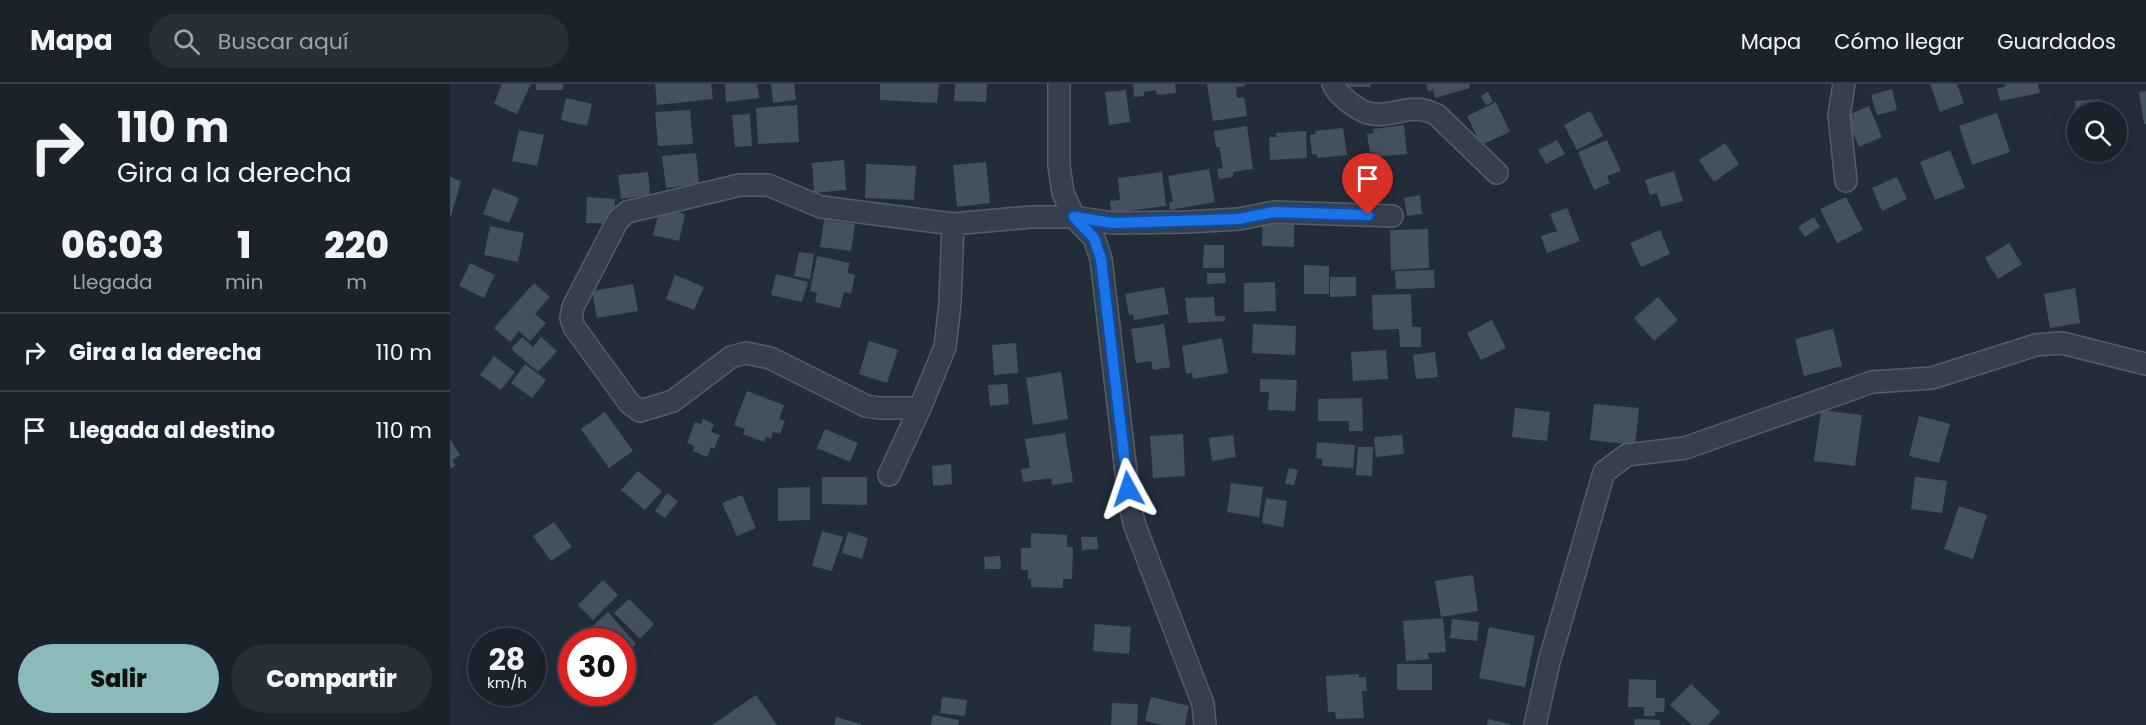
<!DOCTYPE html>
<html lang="es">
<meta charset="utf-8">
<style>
body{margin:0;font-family:Poppins,sans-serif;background:#272f38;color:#f1f3f6;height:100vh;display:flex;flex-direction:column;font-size:22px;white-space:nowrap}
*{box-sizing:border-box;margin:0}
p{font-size:20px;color:#9fa4a9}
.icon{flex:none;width:33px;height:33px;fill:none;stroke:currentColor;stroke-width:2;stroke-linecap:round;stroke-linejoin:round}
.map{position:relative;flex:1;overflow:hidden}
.details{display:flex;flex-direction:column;background:#1a222c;width:450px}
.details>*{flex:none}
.hud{background:#1a222c;color:#f1f3f6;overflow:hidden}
.controls{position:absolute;left:1617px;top:18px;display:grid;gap:12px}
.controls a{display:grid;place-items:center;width:60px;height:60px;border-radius:50%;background:#1a222c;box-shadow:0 6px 24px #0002,0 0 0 2px #383f48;font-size:30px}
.speed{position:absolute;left:18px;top:544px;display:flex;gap:12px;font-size:30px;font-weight:700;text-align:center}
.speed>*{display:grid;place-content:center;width:78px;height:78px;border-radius:50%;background:#1a222c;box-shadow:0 6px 24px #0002,0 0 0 2px #383f48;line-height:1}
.speed small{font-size:15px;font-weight:400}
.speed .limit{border:9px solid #d22;background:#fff;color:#111}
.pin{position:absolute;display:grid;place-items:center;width:51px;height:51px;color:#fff;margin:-62px -26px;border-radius:50% 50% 50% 0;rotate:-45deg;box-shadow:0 0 6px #0007}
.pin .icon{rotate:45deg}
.me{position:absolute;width:66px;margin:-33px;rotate:355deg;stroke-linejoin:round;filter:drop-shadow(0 0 4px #0008)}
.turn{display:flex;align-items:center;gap:21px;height:126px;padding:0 18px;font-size:27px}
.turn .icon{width:78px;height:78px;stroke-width:2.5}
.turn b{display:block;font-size:42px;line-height:51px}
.eta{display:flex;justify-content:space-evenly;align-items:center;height:102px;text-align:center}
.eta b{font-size:36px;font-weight:800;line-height:42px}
.button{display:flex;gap:12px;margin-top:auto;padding:12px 18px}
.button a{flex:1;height:69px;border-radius:36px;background:#8bbbb9;color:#111;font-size:24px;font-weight:800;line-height:69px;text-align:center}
.button a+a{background:#272f38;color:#f1f3f6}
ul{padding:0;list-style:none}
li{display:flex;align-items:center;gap:18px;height:78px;padding:0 18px;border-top:2px solid #383f48}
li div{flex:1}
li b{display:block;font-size:22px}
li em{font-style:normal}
header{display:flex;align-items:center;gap:36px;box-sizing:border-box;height:84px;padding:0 30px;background:#1a222c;border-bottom:2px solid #383f48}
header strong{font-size:28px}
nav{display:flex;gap:33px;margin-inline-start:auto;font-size:21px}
.search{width:420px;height:54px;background:#272f38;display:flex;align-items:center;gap:15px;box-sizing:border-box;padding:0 21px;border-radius:33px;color:#9fa4a9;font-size:22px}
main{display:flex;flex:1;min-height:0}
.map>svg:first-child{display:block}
</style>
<header>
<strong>Mapa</strong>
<div class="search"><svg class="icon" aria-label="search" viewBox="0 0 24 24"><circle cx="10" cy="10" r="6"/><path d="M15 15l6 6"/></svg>Buscar aquí</div>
<nav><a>Mapa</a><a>Cómo llegar</a><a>Guardados</a></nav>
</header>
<main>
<section class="details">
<div class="hud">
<div class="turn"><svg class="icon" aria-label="right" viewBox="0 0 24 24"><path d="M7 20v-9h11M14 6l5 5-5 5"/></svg><div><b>110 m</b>Gira a la derecha</div></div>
</div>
<div class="eta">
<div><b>06:03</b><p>Llegada</p></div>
<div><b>1</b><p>min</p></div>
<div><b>220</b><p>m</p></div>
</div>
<ul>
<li><svg class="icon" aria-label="right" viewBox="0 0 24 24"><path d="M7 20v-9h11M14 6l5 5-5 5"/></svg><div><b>Gira a la derecha</b></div><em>110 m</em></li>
<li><svg class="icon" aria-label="arrive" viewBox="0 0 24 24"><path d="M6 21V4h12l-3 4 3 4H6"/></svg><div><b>Llegada al destino</b></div><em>110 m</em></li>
</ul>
<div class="button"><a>Salir</a><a>Compartir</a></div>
</section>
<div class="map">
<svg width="1696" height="641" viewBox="0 0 1696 641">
<rect width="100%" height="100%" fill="#232d3a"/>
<path fill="#45505e" d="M52,0H81L67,30L44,20Z
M86,0H113V6H86Z
M205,0H261L263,15L207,21Z
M275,0H307L309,14L276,18Z
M321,0H344L346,16L323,19Z
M430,0H489L487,19L430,16Z
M505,0H537L536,18L504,17Z
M683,0H725L726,9L707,11L706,6L694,8V12L684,13Z
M757,0H795V2L786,3L787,14L794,13L797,32L763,37Z
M889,0H920V3H889Z
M976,0H1019L1020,4L985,14L983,6L978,7Z
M1480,0H1507L1514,19L1490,28Z
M1555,0H1588L1590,9L1550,17L1547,4L1555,3Z
M1442,5L1447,26L1427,31L1421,11Z
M676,6L680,38L659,41L655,8Z
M1696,7V40H1694L1689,8Z
M1038,8L1043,18L1036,21L1031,12Z
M116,14L142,20L137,42L111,36Z
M1650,15L1651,28H1626L1625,17Z
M1046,18L1060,48L1031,61L1017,32Z
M347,21L349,58L308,60L306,24Z
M1419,22L1432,53L1409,63L1396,32Z
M240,26L243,60L208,62L205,28Z
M1140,27L1153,52L1127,66L1114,41Z
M1547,29L1560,68L1522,81L1509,42Z
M300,30L302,62L285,63L282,31Z
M954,41L957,70L925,73L924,68L920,69L917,50L924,49L923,45Z
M797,42L803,85L783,88V93L769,95L767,85L773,84L769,63H766L764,47Z
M893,44L897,71L867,74V70L862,71L860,51L866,50L865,47Z
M69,46L94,51L87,82L62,77Z
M856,47L857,74L820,76L819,53H827L826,49Z
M1107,56L1115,70L1096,80L1088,66Z
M1157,56L1171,87L1157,92L1160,99L1144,106L1128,68Z
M1275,59L1289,80L1264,98L1249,76Z
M1500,66L1515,104L1485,116L1470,78Z
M246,69L249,100L216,104L212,72Z
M394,76L396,106L364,109L362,79Z
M536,78L540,119L507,123L503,81Z
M416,80L466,82L464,116L415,114Z
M759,85L765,118L720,126L719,118H723L718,92Z
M1224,87L1233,117L1211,123L1207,109L1200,111L1195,96Z
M198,88L200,111L171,115L168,91Z
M712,88L716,122L661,129L660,117L670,116L668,94Z
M0,93L11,97L1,132H0Z
M1447,93L1457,115L1432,127L1422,104Z
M43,104L69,114L59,139L33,130Z
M970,111L972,130L957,132L954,114Z
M137,113L165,115L164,140L136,139Z
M1396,113L1413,146L1387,159L1370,125Z
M210,124L235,130L229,157L203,151Z
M1117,124L1130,157L1097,169L1091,152L1107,147L1100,130Z
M1364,133L1370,143L1355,153L1348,143Z
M374,136L405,140L401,167L370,163Z
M813,136H844V163L812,162Z
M40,142L74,149L68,178L34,171Z
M978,145L979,184L941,186L940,146Z
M1210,146L1220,170L1191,183L1180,159Z
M1559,159L1572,180L1548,195L1535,174Z
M754,161H774V184H753Z
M349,168L364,170L360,195L344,192Z
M367,172L400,179L397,189L405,191L401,210L394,208L390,224L365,218L367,209L360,207Z
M20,179L45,191L34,214L9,202Z
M854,181L879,182V210H854Z
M984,186L985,204L946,205L945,187Z
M757,189H775L776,199L757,200Z
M326,190L358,198L352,218L321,211Z
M225,191L254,203L244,226L216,215Z
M880,193H906V212L880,213Z
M825,198L826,227L794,228V199Z
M84,199L100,213L85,230L96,239L80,257L69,247L60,258L44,244Z
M183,200L188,227L147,234L142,207Z
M714,203L719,230L684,236L683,230L679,231L675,210Z
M1625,204L1630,239L1600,244L1594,210Z
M961,210L962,243H971V263H950L949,245L923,246L922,211Z
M764,213L765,232H775V237L738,239L735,214Z
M1208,213L1228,236L1204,257L1184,234Z
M1042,236L1056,264L1031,276L1017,249Z
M714,240L720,283L703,286L701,277L686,279L681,245Z
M803,240L846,242L845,271L802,269Z
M1383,245L1392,282L1354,292L1345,255Z
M72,253L83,263L91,253L107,267L88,288L61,265Z
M772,254L778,289L743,295L742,289L736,290L732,262Z
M419,257L448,266L437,299L409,290Z
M566,259L568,289L544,291L542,261Z
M936,266L938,295L903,297L901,268Z
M985,268L988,293L966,295L963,271Z
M44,272L65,288L51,306L30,291Z
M75,280L96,296L82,314L61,299Z
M611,288L618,335L583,341L576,294Z
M810,295L847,296L845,327L818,326L819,308H810Z
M557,300L559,320L540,322L538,301Z
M297,307L334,321L329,335L335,337L330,350L323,348L321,355L316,353L314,358L293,350L295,345L284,341Z
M912,314L913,347H899V337H868V315Z
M1144,320L1189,324L1185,361L1140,356Z
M1065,324L1100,328L1097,357L1062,353Z
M1371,326L1412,331L1405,382L1364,377Z
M155,328L183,367L159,384L131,345Z
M1469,332L1500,340L1489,379L1459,372Z
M253,335L264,340L261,348L270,351L264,365L261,363L257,373L243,367L245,362L237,359L245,338L251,340Z
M375,345L408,359L400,378L367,364Z
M615,349L623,398L602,401L601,394L573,398L571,385L580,384L575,355Z
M733,350L735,392L703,394L700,352Z
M783,351L786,373L762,377L759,354Z
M952,351L954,370L926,373L924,353Z
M0,355L10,371L2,376L6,381L0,385Z
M867,358L905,361L903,384L872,382V375L866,374Z
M908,363H923L922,392L906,391Z
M501,380L502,400L483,402L482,382Z
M839,384L848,386L844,401L835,400Z
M188,387L212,407L195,426L171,406Z
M372,393H417V421L372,420Z
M1465,393L1497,397L1492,429L1461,425Z
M781,399L813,403L809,433L777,428Z
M360,403V436L328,437V404Z
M217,409L228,417L215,434L205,427Z
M292,411L306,444L287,452L272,419Z
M816,414L837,417L833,443L812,439Z
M1509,422L1537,431L1523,475L1494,465Z
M104,438L122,463L101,477L83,452Z
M372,447L393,453L382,487L362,482Z
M398,448L418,454L412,475L392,469Z
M581,449L617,451V463H623L622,495H613V504L581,503V495H578V486H571V464H581Z
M631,453H647L648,465L632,466Z
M550,472L551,485H535L534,473Z
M1023,491L1028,527L991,533L985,497Z
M153,496L168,511L143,536L128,521Z
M179,515L204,540L190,555L164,529Z
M158,528L186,560L172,571V558H147L137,547Z
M993,534L996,568L978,569L979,575L956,577L953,537Z
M1002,535L1029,538L1027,557L1000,554Z
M645,540L681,543L679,570L643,567Z
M1039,543L1085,552L1075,603L1029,594Z
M947,580H982V606H947Z
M909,590V594L916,593L917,607H912L914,634L886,635L885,628H878L876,592Z
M1179,595L1206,596V614H1215L1214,628H1205V632H1194V623H1178Z
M1241,600L1270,628L1258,641H1242L1220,621Z
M306,611L327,641H262Z
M492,613L517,616L515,632L490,629Z
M701,613L739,622L735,641H713L695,637Z
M662,619L688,620L687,641H661Z
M483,631L509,636L508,641H481Z
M386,633L411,640V641H384Z
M1038,635L1060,640V641H1037Z
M1185,635L1210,636V641H1184Z"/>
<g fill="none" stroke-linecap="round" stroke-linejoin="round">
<g stroke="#555d68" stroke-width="24">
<path id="street" d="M609,0V82L613,109L624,133L644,154L651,175L680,422L685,442L753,620L755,641
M883,0C887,11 910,29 923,30C946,33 962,17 987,31L1047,89
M1394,0L1389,31L1396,97
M470,324H429L416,322L320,274L296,269L281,273L223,317L190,327L180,320L124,243L121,234L123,223L168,136L177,128L290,101H318L371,123L503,140L581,133H624L663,139L738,138L789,135L824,128L942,132
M439,391L470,324L495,263L500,219L503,140
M1085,641L1099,578L1154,388L1177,371L1235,364L1422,298L1482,294L1586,261L1612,259L1696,280"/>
</g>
<use href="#street" stroke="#373f4a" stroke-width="21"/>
</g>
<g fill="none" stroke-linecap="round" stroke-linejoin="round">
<g stroke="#114b97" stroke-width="15">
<path id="route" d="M678,405L651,175L644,154L624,133L663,139L789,135L824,128L918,131"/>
</g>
<use href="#route" stroke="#1a73e8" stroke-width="10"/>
</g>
</svg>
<div class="controls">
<a><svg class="icon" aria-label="search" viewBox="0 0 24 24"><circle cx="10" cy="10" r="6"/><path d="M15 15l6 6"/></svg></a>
</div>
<div class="speed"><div>28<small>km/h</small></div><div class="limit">30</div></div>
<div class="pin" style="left:918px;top:131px;background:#d93025"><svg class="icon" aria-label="arrive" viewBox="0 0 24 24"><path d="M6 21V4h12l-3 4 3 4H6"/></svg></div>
<svg class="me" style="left:678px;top:405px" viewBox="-20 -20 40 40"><path d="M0-17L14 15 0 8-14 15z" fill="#1a73e8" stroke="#fff" stroke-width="4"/></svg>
</div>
</main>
